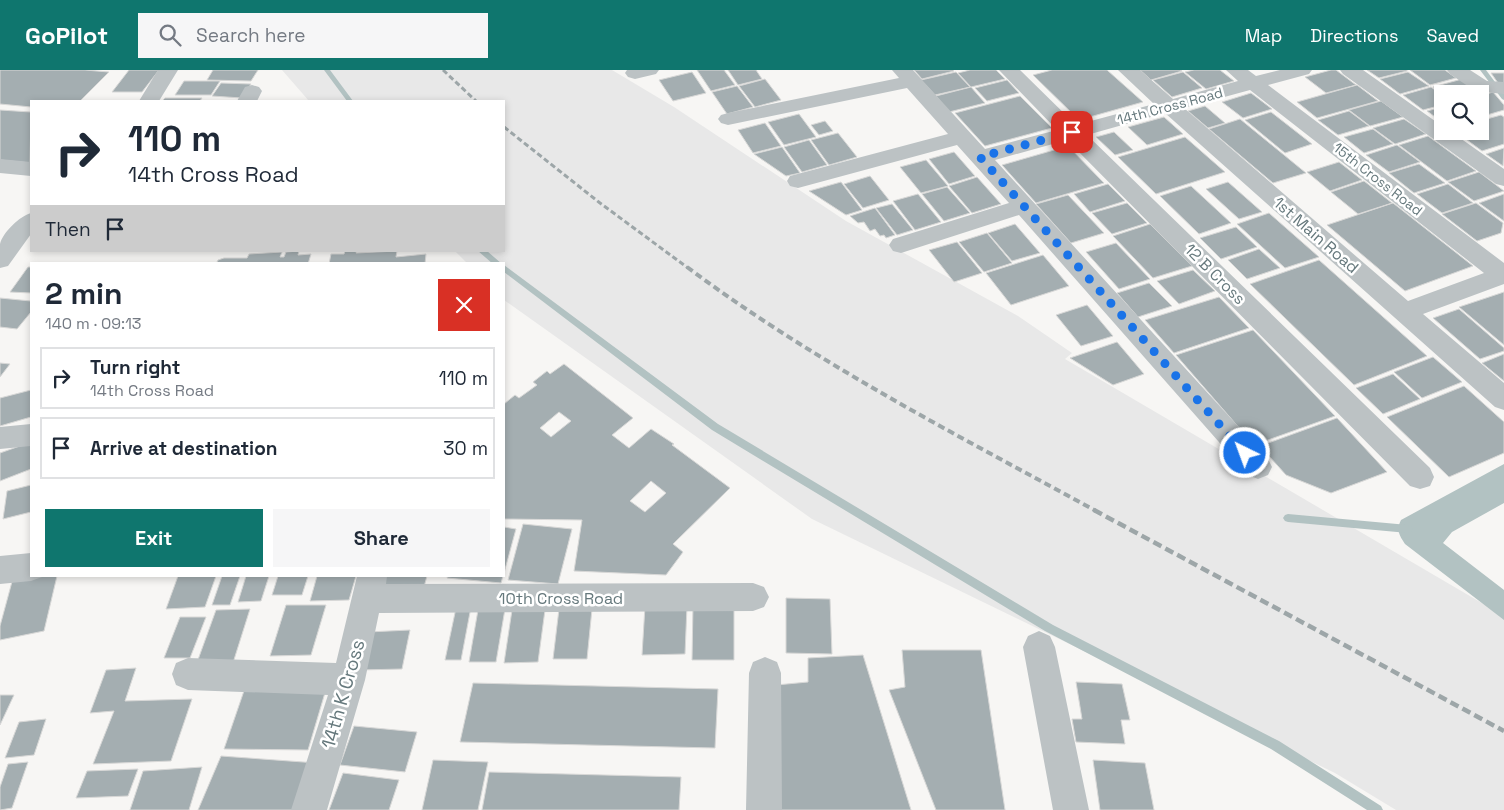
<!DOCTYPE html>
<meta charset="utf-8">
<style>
body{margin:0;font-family:"Space Grotesk",sans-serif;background:#f6f6f7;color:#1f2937;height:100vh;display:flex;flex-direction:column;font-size:19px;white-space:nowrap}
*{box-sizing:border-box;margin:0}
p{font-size:16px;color:#747a83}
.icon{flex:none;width:28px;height:28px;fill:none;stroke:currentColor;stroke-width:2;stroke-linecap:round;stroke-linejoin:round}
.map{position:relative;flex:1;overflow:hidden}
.panel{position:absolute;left:30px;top:192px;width:475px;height:315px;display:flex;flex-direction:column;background:#fff;border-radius:0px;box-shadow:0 2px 8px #0003}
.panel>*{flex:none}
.hud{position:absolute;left:30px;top:30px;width:475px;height:152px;border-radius:0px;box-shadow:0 2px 8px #0003;background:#fff;color:#1f2937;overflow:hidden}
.fabs{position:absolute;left:1434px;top:15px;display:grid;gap:10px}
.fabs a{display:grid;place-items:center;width:55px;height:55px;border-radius:0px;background:#fff;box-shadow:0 2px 8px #0003;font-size:25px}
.pin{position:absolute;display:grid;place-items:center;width:42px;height:42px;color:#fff;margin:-21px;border-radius:10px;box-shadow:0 2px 8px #0006}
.me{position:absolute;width:55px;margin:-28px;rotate:318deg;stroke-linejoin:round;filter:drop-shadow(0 0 4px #0008)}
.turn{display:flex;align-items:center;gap:18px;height:105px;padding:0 15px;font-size:22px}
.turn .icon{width:65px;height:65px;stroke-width:2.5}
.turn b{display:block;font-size:35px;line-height:42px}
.then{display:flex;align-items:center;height:48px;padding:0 15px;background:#0003;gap:10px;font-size:19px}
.round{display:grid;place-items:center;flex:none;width:52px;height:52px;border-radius:0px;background:#f6f6f7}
.head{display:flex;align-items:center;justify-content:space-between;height:85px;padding:0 15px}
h1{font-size:30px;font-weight:700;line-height:38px}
.cta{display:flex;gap:10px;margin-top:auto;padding:10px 15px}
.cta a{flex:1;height:58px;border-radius:0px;background:#0f766e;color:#fff;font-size:20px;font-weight:700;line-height:58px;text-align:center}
.cta a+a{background:#f6f6f7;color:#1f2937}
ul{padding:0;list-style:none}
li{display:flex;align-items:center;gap:15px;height:62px;margin:0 10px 8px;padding:0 5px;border:2px solid #e0e1e3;border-radius:0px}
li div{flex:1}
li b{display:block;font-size:19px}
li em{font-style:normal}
header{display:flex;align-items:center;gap:30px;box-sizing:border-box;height:70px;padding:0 25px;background:#0f766e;color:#fff}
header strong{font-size:24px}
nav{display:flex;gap:28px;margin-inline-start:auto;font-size:18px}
.search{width:350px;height:45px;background:#f6f6f7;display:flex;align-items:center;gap:12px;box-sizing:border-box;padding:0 18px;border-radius:0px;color:#747a83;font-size:19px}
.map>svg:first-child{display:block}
</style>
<header>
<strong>GoPilot</strong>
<div class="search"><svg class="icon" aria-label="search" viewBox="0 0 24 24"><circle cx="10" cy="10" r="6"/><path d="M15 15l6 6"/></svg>Search here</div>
<nav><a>Map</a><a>Directions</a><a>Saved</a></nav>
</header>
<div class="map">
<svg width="1504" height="740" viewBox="0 0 1504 740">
<rect width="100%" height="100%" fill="#f7f6f4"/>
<path fill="#e8e8e8" d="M282,0H612L674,37L846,151L1018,246L1072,283L1065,289L1504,546V740H1396L1335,703L812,449L504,230V194H468L455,181H504V31H309Z"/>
<path fill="#b2c2c2" d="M1504,394V433L1452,462L1443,473L1504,520V550L1405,474C1399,465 1396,460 1401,450Z"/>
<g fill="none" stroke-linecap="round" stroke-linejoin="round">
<path fill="#b2c2c2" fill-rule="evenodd" d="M324,0H330L353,31H347Z
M1480,0H1486L1504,24V30L1502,29Z
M478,181H487L502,194H493Z
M504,195L718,354L1053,555L1279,671L1381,736L1383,740H1367L1271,679L1045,561L712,360L504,202Z
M1288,444L1408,455L1411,456L1413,459L1411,462L1408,463L1288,452L1285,451L1283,448L1285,445Z"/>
</g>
<path fill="#a4aeb1" stroke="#d8d8d7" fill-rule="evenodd" d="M0,0H85L109,2L80,31H31V37L0,34Z
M129,0H159L142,22H112Z
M213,0H258L251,11L207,10Z
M697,0H724L735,15L711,21Z
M728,0H756L762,9L738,15Z
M914,0H953L954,1L922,9Z
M970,0H996L1005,9L971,17L958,3Z
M1052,0H1107L1143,32L1079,50L1033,5Z
M1140,0H1180L1182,1L1151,10Z
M1194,0H1220L1234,11L1206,19L1185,2Z
M1331,0H1336L1356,15L1326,23L1305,7Z
M1367,0H1407V1L1379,8Z
M1410,0H1445L1456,8L1430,15Z
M692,2L706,23L673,31L659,10Z
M956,2L970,17L935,25L921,10Z
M1183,2L1202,18L1172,27L1153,10Z
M1408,2L1429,16L1400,24L1380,9Z
M1491,3H1504V13H1498Z
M765,9L781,30L755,37L739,16Z
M1462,9L1482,23L1443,24L1433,17Z
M1007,10L1019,23L987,31L975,18Z
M184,11H220L211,25H175Z
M221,13L251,14L242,28L212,26Z
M1357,15L1378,31L1317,48L1297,32Z
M737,16L753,37L727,44L712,22Z
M971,17L985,33L949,42L936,26Z
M1431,17L1442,25V35L1423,40L1403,25Z
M1493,22L1504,35V40L1480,47V26Z
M1251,23L1272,39L1243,48L1222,32Z
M1020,26L1052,58L985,76L955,43Z
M165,28H202L200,31H162Z
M1381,31L1403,47L1370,56L1349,40Z
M1205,36L1225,53L1208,58L1188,41Z
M1442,37V52L1427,41Z
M0,40L31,42L30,93L0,90Z
M1349,41L1369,56L1338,65L1318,50Z
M1271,42L1312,74L1285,83L1245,50Z
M799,44L816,67L784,75L768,52Z
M1501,45L1504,47V74L1482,81L1455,61H1480V51Z
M1164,47L1183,64L1147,75L1128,57Z
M1240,49L1306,103L1273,113L1209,59Z
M1404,49L1426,64L1395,74L1373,58Z
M825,51L833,61L819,65L811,55Z
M765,53L781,76L753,83L738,60Z
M1373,59L1393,74L1364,83L1344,67Z
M1114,62L1133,80L1115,85L1096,67Z
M838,63L857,87L829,95L811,70Z
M1428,66L1476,101L1447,111L1399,75Z
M1185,67L1225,102L1156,124L1118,87Z
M809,70L827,95L802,102L784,77Z
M1397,75L1420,92L1389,102L1366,85Z
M1068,76L1104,113L1036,133L1002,95Z
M782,77L800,103L786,106L754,84Z
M1504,78L1503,96L1486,84Z
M954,82L975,106L949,114L929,89Z
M926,90L948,116L921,123L900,97Z
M1339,92L1362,110L1330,121L1307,102Z
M1419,94L1445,113L1414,123L1389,103Z
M1479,102L1504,121L1474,131L1448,112Z
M870,106L889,130L863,138L844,114Z
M977,107L1001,134L972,143L949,116Z
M1364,111L1392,133L1358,144L1331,122Z
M841,112L862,140L846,145L809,121Z
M1228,112L1262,142L1239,149L1206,119Z
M1108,114L1125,131L1090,142L1074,124Z
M1448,114L1473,133L1442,143L1417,124Z
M1191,116L1231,153L1199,164L1160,126Z
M947,117L970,143L944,151L922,124Z
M918,124L941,152L915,160L893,131Z
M1504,124V151L1479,133Z
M1068,125L1104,163L1071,173L1036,134Z
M1127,133L1147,153L1112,164L1092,143Z
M1393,133L1473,196L1405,221L1327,155Z
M1476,133L1503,153L1501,163L1477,171L1442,144Z
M892,134L913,160L897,165L876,138Z
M875,138L895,165L886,168L884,165L880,166L875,159L870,161L864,152L858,153L850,146Z
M1269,143L1319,187L1285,198L1237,154Z
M1015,154L1040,183L1012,191L988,163Z
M1150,154L1192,196L1153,208L1113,166Z
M1236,157L1257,177L1221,189L1200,168Z
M987,163L1012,193L984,202L959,172Z
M957,172L982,203L954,212L929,180Z
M1116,173L1150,209L1119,219L1086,182Z
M1259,179L1280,198L1247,209L1228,190Z
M299,181L298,185L311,184L308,194H216L218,190L224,188H247L249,184L282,182L280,187H284L286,182Z
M345,181H357L356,183L397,181L396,187L426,184L425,194H329L331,184H344Z
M1043,185L1069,216L1011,235L986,203Z
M1319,190L1427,286L1354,315L1250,214Z
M28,197H31V223L10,222Z
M1193,200L1215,221L1179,234L1157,211Z
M1149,213L1172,236L1138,247L1117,223Z
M1504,222V275L1459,237Z
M1219,227L1249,258L1174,283L1145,250Z
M0,228L31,231V242L17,259L0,257Z
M1087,235L1113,266L1081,276L1056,245Z
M1459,239L1504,278V281L1480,289L1433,248Z
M1253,260L1335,346L1254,375L1176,285Z
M1117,272L1144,304L1113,315L1070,288Z
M1504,284V311L1482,293Z
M1433,287L1462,312L1422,328L1394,302Z
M0,293L10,294L0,307Z
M564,294L633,348L612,365L629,378L651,359L674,374L672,375L730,418L673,474L683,482L666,505L574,501L582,450L504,449V334L515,325L519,328L537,315L533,312L547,301L550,304ZM559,342L571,351L551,367L540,358ZM651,411L666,423L645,442L630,431Z
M1393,304L1420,329L1383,344L1356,318Z
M1464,316L1504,352V383L1449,407L1387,347Z
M31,320V347L0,356V328Z
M1337,348L1387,402L1331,423L1286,405L1260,376Z
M31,372V399L0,411V383Z
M31,415V442L3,449L7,421Z
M523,454L572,459L558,514L508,510Z
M504,457L516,459L504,503Z
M31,504V506H57L44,561L0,570V556L13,508Z
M178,506H216L205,537L166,539Z
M222,506H240L230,535H212Z
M246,506H269L261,531L238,532Z
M278,506H308L302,525H272Z
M317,506H356L349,530L310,531Z
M383,506H427L424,517L380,515Z
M448,506H503L501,513L447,508Z
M786,528L830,529L832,584L786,583Z
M734,534V590H692L693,535Z
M286,535H326L311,585L270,586Z
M645,536H687L685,584L642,585Z
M471,537L461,590H445L456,538Z
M250,539L232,596L195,598L216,540Z
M505,539L496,592H469L478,540Z
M559,539H592L587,589H553Z
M512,540H545L538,592L504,593Z
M180,547H206L190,588H164Z
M410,560L402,599L359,600L368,562Z
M902,580H981L1005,740H936L889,620L905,617Z
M863,585L911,740H775L776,615L808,612V588Z
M136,598L125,631L192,629L171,691L93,694L114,641L90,643L106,600Z
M1076,612L1122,614L1130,650H1121L1125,674L1076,672L1072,649H1082Z
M473,613L718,619L715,678L460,672Z
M246,615L327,616L308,680L224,679Z
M0,625H14L0,655Z
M46,649L34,685L5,688L19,652Z
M354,656L417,662L405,702L340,695Z
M221,686L317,693L300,740H198Z
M433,690L488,692L478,740H422Z
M1093,690L1145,693L1154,740H1100Z
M28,692L12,738L0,740V717L8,694Z
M202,697L189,740H130L143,701Z
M138,699L128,726L76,728L87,701Z
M489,702L681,707L679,740H482Z
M343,703L399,710L389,740H329Z"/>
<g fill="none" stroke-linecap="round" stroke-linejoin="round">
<path fill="#bcc2c4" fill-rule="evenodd" d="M158,0H178L159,31H139Z
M627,0H659L656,4L635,9L628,7L625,3Z
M892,0H913L985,79L1057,60L999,0H1020L1076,55L1154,34L1118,0H1140L1173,29L1238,11L1226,0H1248L1256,6L1280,0H1312L1309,4L1268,15L1504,193V214L1423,244L1504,313V340L1495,337L1165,43L1087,65L1430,398L1434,407L1430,416L1420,419L1410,416L1067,70L995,90L1268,389L1272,397L1268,405L1258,409L1248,405L1019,145L901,183L893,181L889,175L893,169L1009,133L957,75L798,118L790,116L787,111L790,106L948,64L907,18L728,55L721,53L718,49L721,45L728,43L899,8ZM1250,20L1484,203L1408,231L1184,38Z
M1340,0H1363L1442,56V61H1450L1504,99V116L1496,114L1343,4Z
M1447,0H1470L1487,11L1504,12V24L1475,21L1450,4Z
M252,15L259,17L262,21L257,31H237L245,17Z
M0,89L31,92V106L0,103Z
M31,143V164L8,196L0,198C0,191 0,181 0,174C3,162 20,146 31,143Z
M31,354V376L0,379V357Z
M31,483V506L42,507L31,511L0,514V486Z
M357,506H387L386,514L753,513L764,517L769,527L764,537L753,541L379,543L365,610L327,740H291L328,625L188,620L176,615L172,604L176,593L188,588L336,593Z
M1039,561L1050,566L1055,577L1089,740H1053L1023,577L1028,566Z
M765,587L777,592L781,603L782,740H746L749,603L753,592Z"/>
<path stroke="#9da6a8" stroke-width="3" stroke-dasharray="5.5 3" stroke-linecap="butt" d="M443,0L476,31
M504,57L600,133L688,198"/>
<path stroke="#9da6a8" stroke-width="4" stroke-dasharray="7 4" stroke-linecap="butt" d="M687,197C814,292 957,365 1096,441"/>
<path stroke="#9da6a8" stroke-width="4.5" stroke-dasharray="9 4.5" stroke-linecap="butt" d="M1094,440L1504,661"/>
</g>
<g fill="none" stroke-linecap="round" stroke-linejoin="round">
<path stroke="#1a73e8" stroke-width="9" stroke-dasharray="0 16.2" d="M1072,62L980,87L1245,383"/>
</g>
<g text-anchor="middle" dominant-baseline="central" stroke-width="5" stroke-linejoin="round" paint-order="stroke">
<g font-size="14" fill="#65787c" stroke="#fff">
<text transform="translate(1170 36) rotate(-15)">14th Cross Road</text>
<text transform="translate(1378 109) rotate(38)">15th Cross Road</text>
</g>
<g font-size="16" fill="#65787c" stroke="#fff">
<text transform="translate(1316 165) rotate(41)">1st Main Road</text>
<text transform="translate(1215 204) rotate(45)">12 B Cross</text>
<text x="561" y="528">10th Cross Road</text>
</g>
<g font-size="19" fill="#65787c" stroke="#fff">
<text transform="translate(343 624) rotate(-74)">14th K Cross</text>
</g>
</g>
</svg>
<div class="fabs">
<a><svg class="icon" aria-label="search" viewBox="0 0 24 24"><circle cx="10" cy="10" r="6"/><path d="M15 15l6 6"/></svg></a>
</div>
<div class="pin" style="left:1072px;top:62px;background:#d93025"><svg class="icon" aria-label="arrive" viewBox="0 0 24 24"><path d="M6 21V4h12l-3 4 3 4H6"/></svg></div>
<svg class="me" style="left:1245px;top:383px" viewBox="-20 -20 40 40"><circle r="17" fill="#1a73e8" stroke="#fff" stroke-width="3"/><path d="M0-11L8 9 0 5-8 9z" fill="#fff"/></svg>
<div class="hud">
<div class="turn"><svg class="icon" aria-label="right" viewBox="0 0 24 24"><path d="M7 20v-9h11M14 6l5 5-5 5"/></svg><div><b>110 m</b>14th Cross Road</div></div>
<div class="then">Then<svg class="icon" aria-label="arrive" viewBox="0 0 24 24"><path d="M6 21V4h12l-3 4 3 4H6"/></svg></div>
</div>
<section class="panel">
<div class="head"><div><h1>2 min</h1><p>140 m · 09:13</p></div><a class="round" style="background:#d93025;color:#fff"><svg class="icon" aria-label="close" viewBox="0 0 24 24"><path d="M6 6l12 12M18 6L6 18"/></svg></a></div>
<ul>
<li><svg class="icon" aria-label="right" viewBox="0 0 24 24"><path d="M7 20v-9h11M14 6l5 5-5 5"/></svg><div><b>Turn right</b><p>14th Cross Road</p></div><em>110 m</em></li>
<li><svg class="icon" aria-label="arrive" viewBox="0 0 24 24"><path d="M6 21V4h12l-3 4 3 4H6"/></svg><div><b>Arrive at destination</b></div><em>30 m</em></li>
</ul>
<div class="cta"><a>Exit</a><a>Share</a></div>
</section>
</div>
